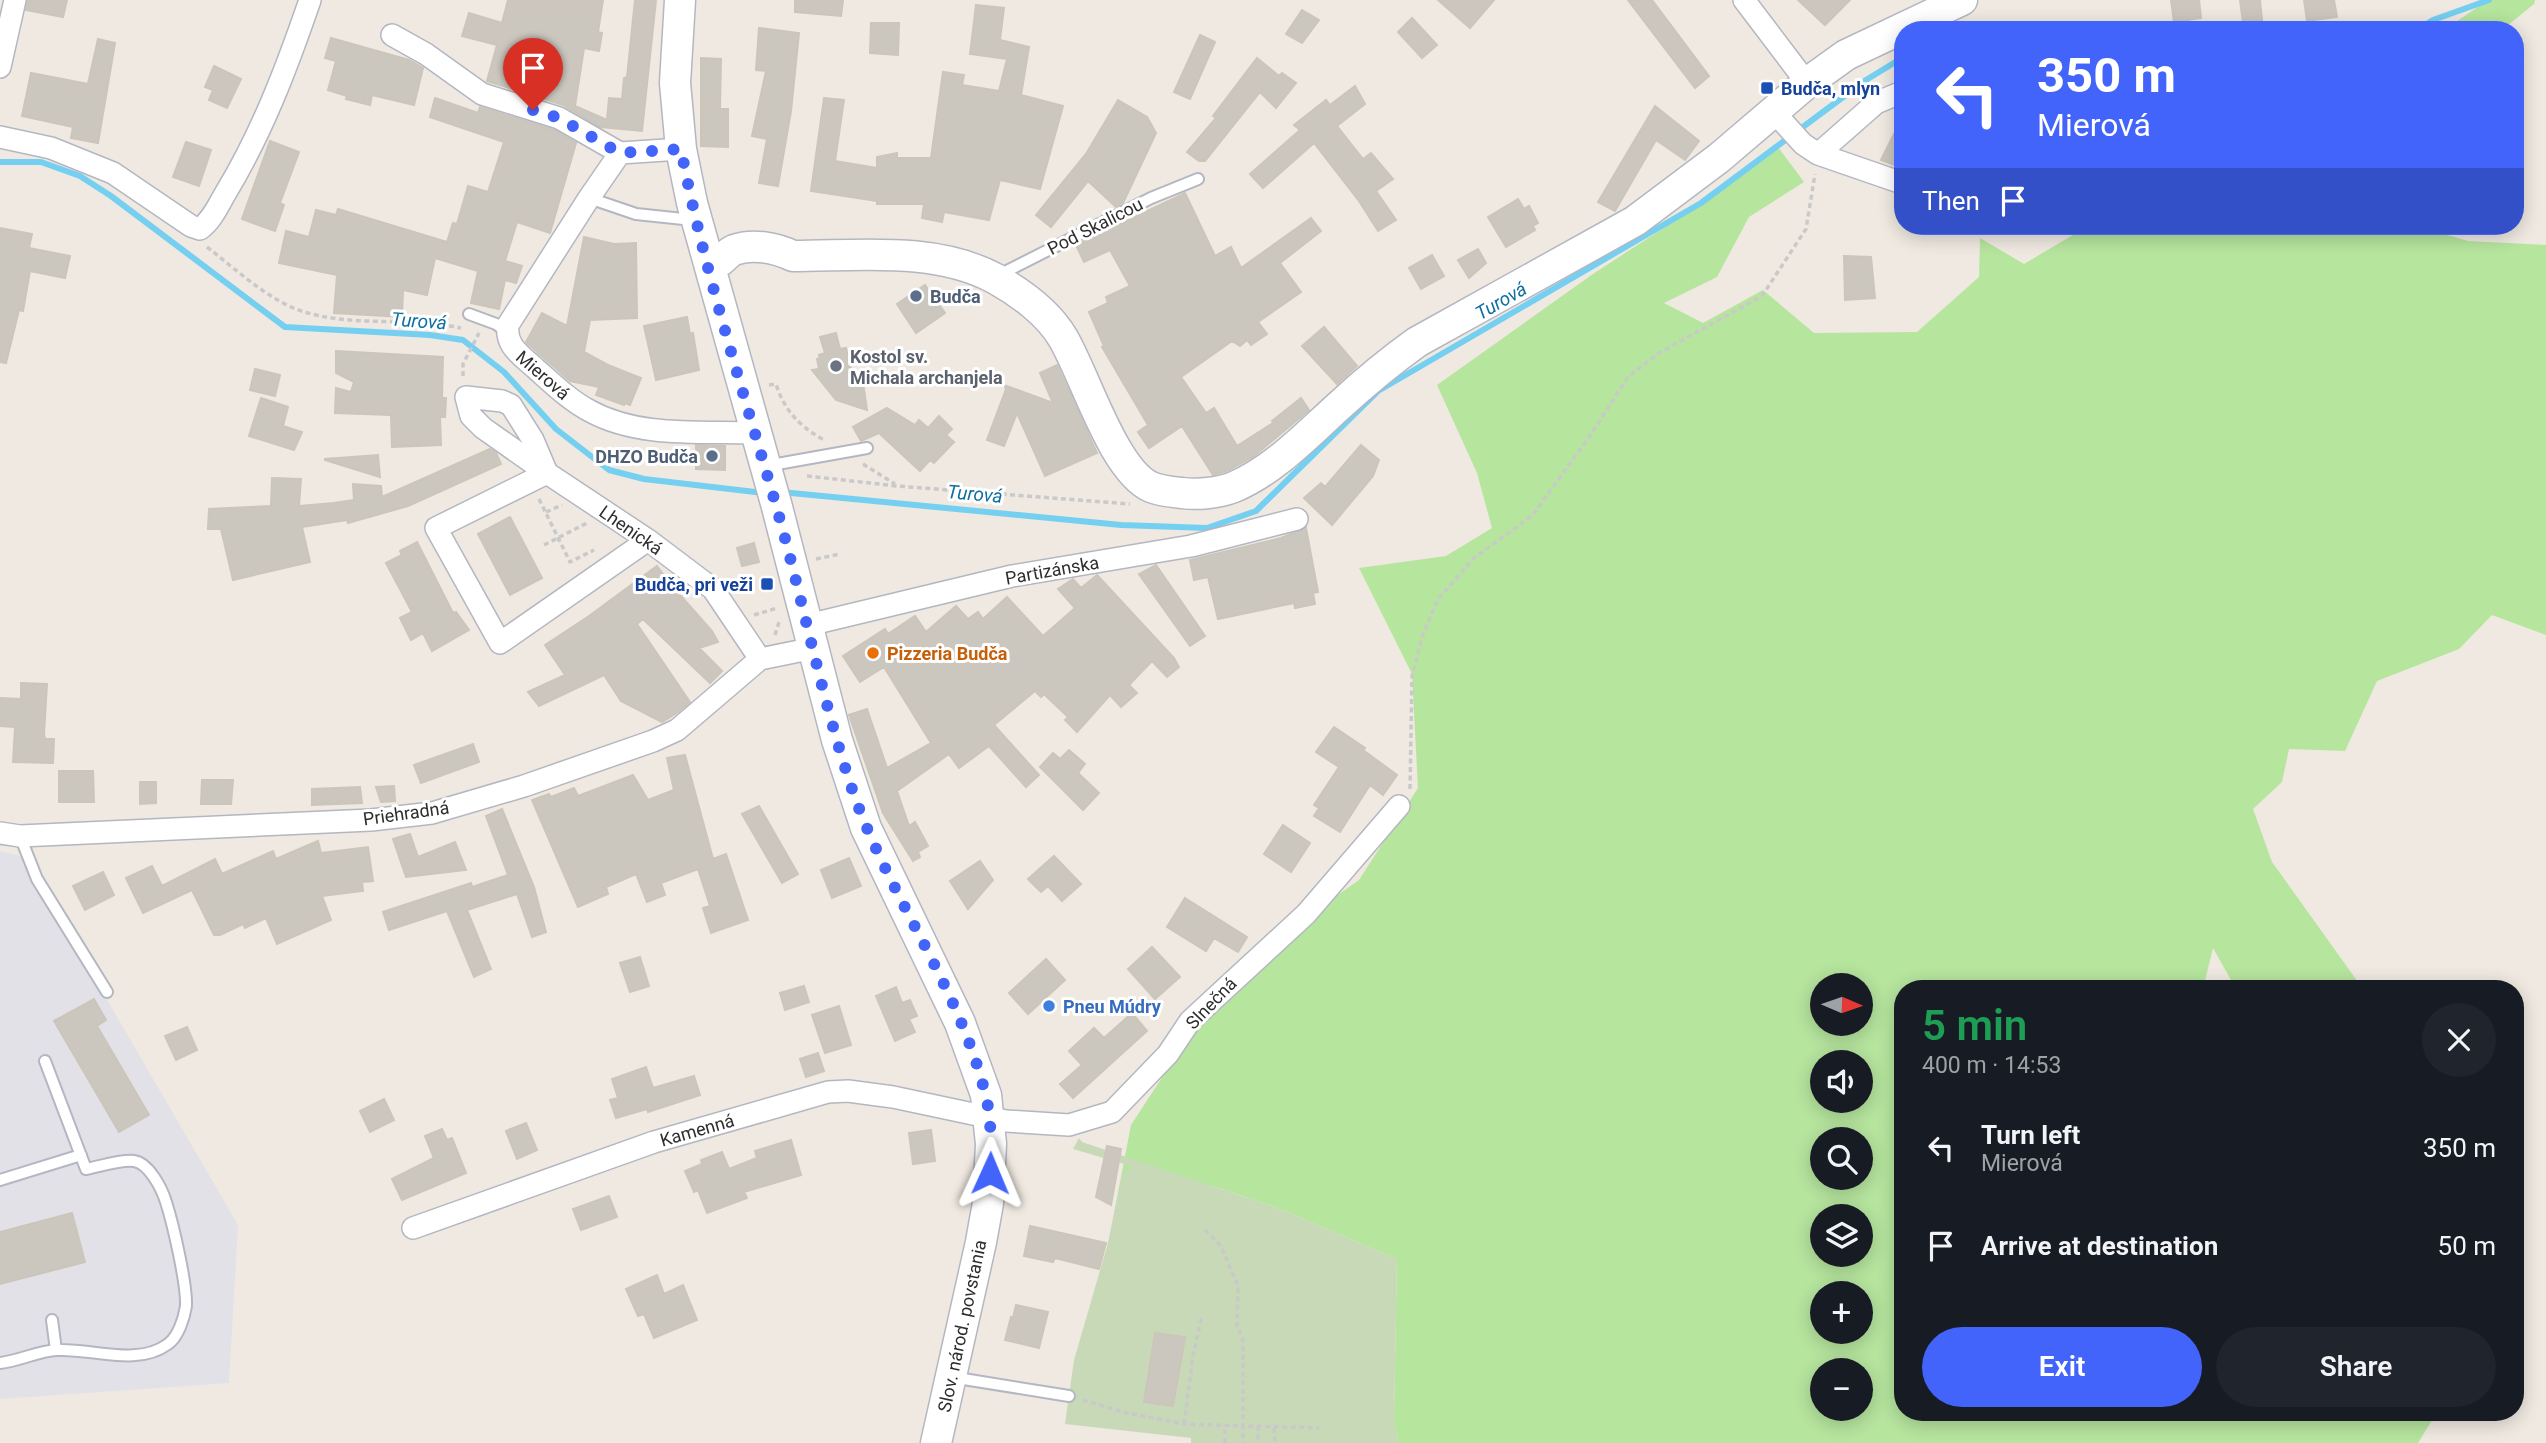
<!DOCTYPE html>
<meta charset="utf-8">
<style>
body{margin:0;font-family:Roboto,sans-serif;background:#20242c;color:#f1f3f6;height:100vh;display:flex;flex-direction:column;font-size:26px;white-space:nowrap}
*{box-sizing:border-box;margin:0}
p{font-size:23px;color:#9ea1a6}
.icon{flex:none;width:38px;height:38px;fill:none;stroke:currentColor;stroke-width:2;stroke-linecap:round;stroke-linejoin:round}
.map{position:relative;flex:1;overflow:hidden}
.drawer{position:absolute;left:1894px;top:980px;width:630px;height:441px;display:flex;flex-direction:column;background:#171b24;border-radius:28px;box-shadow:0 4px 18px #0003}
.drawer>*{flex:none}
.banner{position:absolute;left:1894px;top:21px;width:630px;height:214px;border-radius:28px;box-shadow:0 4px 18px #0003;background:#4264fb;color:#fff;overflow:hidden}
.needle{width:46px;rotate:92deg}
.tools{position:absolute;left:1810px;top:973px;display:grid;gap:14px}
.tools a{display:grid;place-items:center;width:63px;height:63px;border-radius:50%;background:#171b24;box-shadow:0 4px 18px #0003;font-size:35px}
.pin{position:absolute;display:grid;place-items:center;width:60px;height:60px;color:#fff;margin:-72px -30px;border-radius:50% 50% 50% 0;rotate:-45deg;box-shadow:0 0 7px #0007}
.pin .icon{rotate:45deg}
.me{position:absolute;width:77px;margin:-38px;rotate:1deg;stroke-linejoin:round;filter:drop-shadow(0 0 5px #0008)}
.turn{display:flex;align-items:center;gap:24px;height:147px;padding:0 28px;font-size:32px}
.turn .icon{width:91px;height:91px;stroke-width:2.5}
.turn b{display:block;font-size:49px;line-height:60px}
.then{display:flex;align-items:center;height:66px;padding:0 28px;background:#0003;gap:14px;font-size:26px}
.round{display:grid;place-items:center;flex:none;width:74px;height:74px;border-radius:37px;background:#20242c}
.overview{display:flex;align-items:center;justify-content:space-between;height:119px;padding:0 28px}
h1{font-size:42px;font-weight:600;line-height:52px;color:#1e9e55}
.action{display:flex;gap:14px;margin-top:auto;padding:14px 28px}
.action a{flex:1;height:80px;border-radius:42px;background:#4264fb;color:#fff;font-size:28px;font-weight:600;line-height:80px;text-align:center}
.action a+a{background:#20242c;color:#f1f3f6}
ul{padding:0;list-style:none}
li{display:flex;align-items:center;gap:21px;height:98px;padding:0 28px}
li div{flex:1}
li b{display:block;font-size:26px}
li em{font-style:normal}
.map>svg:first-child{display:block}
</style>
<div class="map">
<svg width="2546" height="1443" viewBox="0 0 2546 1443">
<rect width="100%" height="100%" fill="#efe9e1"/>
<path fill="#e3e1e8" d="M0,851L24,857L238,1225L229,1383L0,1399Z"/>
<path fill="#b6e59e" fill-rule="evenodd" d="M2488,0H2535L2534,4L2502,30H2444Z
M1778,147L1804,182L1749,217L1717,277L1664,303L1703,323L1763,290L1814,333L1917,332L1979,277L1980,238L2024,264L2088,226H2417L2468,241L2546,245V635L2492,615L2459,649L2377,681L2345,751L2289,749L2282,782L2253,809L2272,862L2363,989H2236L2213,948L2203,989H1902V1412H2437L2418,1443H1398L1394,1419L1397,1259L1278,1208L1213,1186L1088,1349L1131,1125L1233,969L1359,880L1418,788L1412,674L1359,568L1446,556L1492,528L1477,473L1437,385L1593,274L1728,186ZM1822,985H1860V1024H1822ZM1822,1062H1860V1101H1822ZM1822,1139H1860V1178H1822ZM1822,1216H1860V1255H1822ZM1822,1293H1860V1332H1822ZM1822,1370H1860V1409H1822Z"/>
<path fill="#c8d9b8" d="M1079,1138L1082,1142L1278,1208L1397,1259L1394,1418L1398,1443H1191V1438L1065,1424L1074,1360L1108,1243L1122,1175L1131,1166L1073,1149Z"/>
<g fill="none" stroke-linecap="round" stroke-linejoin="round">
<path stroke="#75cff0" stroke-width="6" d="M2417,30L2433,20L2489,0
M0,162H41L80,176L111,196L285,327L430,335L463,340L504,372L556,429L609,470L644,479L764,493
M781,492L1121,525L1207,528L1256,511L1378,391L1701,203L1866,80L1902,58"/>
</g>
<path fill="#cbc7bf" stroke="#cbc5ba" stroke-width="2" d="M28,0H67L63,17L26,10Z
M508,0H603L598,32L602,33L599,51L584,48L575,106L607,120L609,98L622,99L624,78L627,77L635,0H656L642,131L600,127L563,105L487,81L497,45L462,36L469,13L502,23Z
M795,0H843L841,16L795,12Z
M1438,0H1494L1470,28Z
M1628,0H1652L1709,76L1695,88Z
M1798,0H1850L1825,25Z
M2171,0H2199L2201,18L2174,22Z
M2240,0H2260L2263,30H2244Z
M2304,0H2334L2337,17L2307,21Z
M976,5L1004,8L1000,40L1029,47L1021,95L1063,106L1040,189L1000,180L989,220L944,212L942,222L922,218L924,204H877V201L811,191L824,98L844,100L835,161L877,168V157L897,153V158H931L943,72L964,75L962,85L999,91L1007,59L970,54Z
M1302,10L1319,20L1302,43L1286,34Z
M1412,18L1437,45L1422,58L1398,32Z
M871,23H899L898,55L870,53Z
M759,28L799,33L791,111L778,186L759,183L767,139L752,136L766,71L756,70Z
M1200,35L1215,42L1190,99L1174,92Z
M331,38L409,60L423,68L414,105L372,95L370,105L346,99L347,96L328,90L336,61L325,58Z
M98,39L115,43L98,143L71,138L73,127L22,116L31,73L88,84Z
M701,58L721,59L720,109H728V147L701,146Z
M1257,58L1279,76L1282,73L1296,83L1276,108L1260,92L1205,161H1199L1187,152L1216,118L1213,116Z
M214,66L241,79L227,108L209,100L213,90L205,87Z
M1355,86L1365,104L1337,126L1363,159L1371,153L1393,179L1376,191L1396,220L1378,231L1359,201L1314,143L1263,188L1250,174L1300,130L1294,125L1326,100L1330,105Z
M435,98L478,113L480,107L554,130L576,143L550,233L517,222L505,261L522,266L516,283L505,280L499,309L471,303L478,271L435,258L427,295L403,290L402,317L334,313L337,275L279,263L286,231L309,237L316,210L336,215L338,209L447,242L453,223L457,224L468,186L488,192L504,142L430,117Z
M1118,100L1147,117L1156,133L1123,203L1116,207L1088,181L1051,227L1036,215L1086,154Z
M1655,106L1699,141L1685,160L1656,140L1615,211L1598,202Z
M1902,118V156L1897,166L1881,160Z
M270,141L299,152L280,203L284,205L275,231L242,219Z
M186,142L211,150L199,186L173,177Z
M1185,193L1215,256L1231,247L1241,268L1311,218L1321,231L1280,263L1301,292L1258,322L1267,334L1251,345L1247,340L1240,346L1232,341L1181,377L1206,413L1214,408L1237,446L1273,423L1272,421L1301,398L1309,410L1253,457L1227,471L1213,475L1182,426L1149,448L1138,432L1148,425L1102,347L1104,346L1089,312L1108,303L1106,297L1130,286L1110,250L1084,262L1076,245Z
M1518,199L1524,209L1529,206L1538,223L1533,226L1535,230L1506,247L1488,217Z
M0,228L32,234L29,248L70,256L65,278L30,271L23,311L19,310L6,363L0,362Z
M584,237L614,244L636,243L637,318L590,320L584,352L608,365L641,378L630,405L625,403L624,405L596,395L599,387L570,381L526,342L542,313L567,326Z
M1478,249L1486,263L1469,278L1458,260Z
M1432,255L1444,276L1421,289L1409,268Z
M1844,256L1871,257L1875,298L1845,300Z
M925,285L945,313L916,333L897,304Z
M687,317L690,334L693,333L699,370L656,380L644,326Z
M1324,327L1357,366L1337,384L1302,346Z
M836,333L840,349L846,348L853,378L862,376L867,410L836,400L812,370L819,369L817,359L820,358L819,355L825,353L820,337Z
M336,351L443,357L442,398H446L445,417H440L441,445L392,447L391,415L335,413L336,388L351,392L354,382L336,373Z
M1057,365L1097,453L1045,476L1017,413L1004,446L987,440L1006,389L1004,385L1053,403L1040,373Z
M255,369L280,375L275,396L250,390Z
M261,398L288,407L283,426L302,432L294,450L249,436Z
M887,408L915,425L919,420L928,428L939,416L952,429L946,435L954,442L934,463L930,460L920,471L879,433L861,441L853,427Z
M696,445L725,446V470L696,469Z
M1361,445L1379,460L1373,476L1332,525L1304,498L1321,483L1325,487Z
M490,449L496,453L501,464L408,506L348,523L347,520L302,527L310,562L233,580L221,529H208L209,509L271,506L272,478L301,479L299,506L334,503L354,500L353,484L381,486L382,497Z
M378,455L380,477L325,460V459Z
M510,517L542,578L510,595L478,534Z
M1306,528L1318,592L1313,593L1315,604L1295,608L1294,603L1218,619L1208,577L1194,580L1190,560L1281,538Z
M417,542L453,613L456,612L469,630L432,651L423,633L411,640L400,618L412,612L386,563L402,555L400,551Z
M754,543L759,562L742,566L737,548Z
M1156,565L1205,636L1190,646L1139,574Z
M657,566L680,597L681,596L712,631L718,642L699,648L722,671L710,683L643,619L637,624L690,702L678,712L662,722L621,701L604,675L539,706L528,692L565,675L545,645L589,616Z
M1097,575L1174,658L1179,667L1167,677L1152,661L1129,685L1137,693L1121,707L1110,695L1077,732L1065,720L1068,717L1044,694L1041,697L1035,691L994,725L1039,775L1026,787L989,746L959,768L949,754L897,791L909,826L915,822L928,846L918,852L920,857L913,861L883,813L849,715L867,709L887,768L931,743L884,667L860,682L843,656L885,629L888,634L915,616L926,632L956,606L968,619L978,612L983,619L1007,597L1043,636L1075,608L1058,589L1073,579L1081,588Z
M21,683L47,684L44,734L45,739H54L53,763L13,762L15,727L0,726V698L21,699Z
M1334,727L1365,748L1363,750L1397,775L1383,795L1370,785L1340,832L1314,816L1319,808L1314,805L1339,767L1316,752Z
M473,744L479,762L421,783L414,765Z
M1069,750L1085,764L1078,773L1099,793L1083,810L1040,767L1053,753L1060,759Z
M685,755L713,859L726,854L748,920L711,933L703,908L710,906L698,869L661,883L665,895L647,902L636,874L606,887L608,894L578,907L532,800L549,794L551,797L574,788L578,796L633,775L648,800L674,790L667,758Z
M59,771H93L94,802H59Z
M202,780H233L231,804H201Z
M140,782H156V803L140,804Z
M394,786L395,801L381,802L376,787Z
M360,787L362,803L312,805V789Z
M759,806L798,874L782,883L742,814Z
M502,809L534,887L546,932L532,937L517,894L467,910L491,969L474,977L447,911L389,930L383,912L471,883L472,887L508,875L486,816Z
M1283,825L1310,843L1291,872L1264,854Z
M410,834L418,857L455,842L466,870L406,877L393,839Z
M318,841L321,853L368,847L373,881L362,882L363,891L322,896L331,920L277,944L266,918L245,928L243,924L220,935H214L192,890L143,913L126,878L152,866L162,886L215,859L222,874L273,851L276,859Z
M1054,856L1081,884L1062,901L1048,886L1041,892L1028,879Z
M849,858L861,886L832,898L821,870Z
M980,861L993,880L968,909L950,881Z
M103,872L114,895L85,910L73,886Z
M1185,898L1247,937L1238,952L1214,938L1206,951L1167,927Z
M1152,947L1180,977L1155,999L1128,969Z
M640,957L649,986L630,992L620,963Z
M1046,959L1065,980L1028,1014L1009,993Z
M804,986L809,1002L785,1010L780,993Z
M896,987L902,1003L910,1000L917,1016L909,1019L915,1032L895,1041L876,996Z
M94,999L106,1020L97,1026L149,1115L119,1132L54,1021Z
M839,1006L851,1045L825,1053L812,1015Z
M1132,1013L1147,1031L1073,1098L1060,1084L1082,1065L1069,1051L1094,1028L1104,1038Z
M187,1027L197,1050L176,1060L165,1036Z
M818,1053L824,1071L806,1077L800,1059Z
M646,1067L653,1088L694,1076L700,1095L648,1112L647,1109L616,1118L610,1100L618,1098L612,1079Z
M384,1099L394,1120L370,1132L360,1111Z
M526,1123L537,1150L517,1159L506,1131Z
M442,1129L447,1140L452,1138L466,1173L402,1200L392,1179L434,1158L425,1136Z
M931,1130L935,1161L913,1164L909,1133Z
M791,1140L801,1175L744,1192L747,1198L707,1213L698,1190L694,1192L685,1171L702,1164L701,1160L722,1152L729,1169L757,1158L755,1151Z
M1107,1146L1121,1149L1111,1205L1096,1197Z
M609,1196L617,1217L581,1230L573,1209Z
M72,1213L85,1262L0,1284V1232Z
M1030,1226L1106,1243L1099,1269L1055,1258L1053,1262L1024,1256Z
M657,1275L664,1294L683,1285L697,1320L654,1338L644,1314L638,1316L626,1289Z
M1016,1305L1048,1312L1039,1348L1005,1340L1011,1317L1013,1318Z
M1155,1333L1185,1337L1173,1406L1144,1402Z"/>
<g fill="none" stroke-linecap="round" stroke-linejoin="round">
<g stroke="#b4b7c1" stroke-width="14">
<path id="lane" d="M589,198L636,214L693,220
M999,275L1151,198L1198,179
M469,314L496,324L507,332
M766,466L867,448
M20,836L37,879L107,992
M0,1180L81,1155
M52,1320L56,1350
M0,1363C19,1361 38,1351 57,1350C92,1348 137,1367 168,1344C178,1337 184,1319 186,1306C187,1284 173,1224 166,1202C162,1189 149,1163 134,1161C122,1159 98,1167 86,1169L45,1061
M951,1377L1069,1396"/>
</g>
<g stroke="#b4b7c1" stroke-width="24">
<path id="street" d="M1744,0L1807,83
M392,35L426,54L482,94L559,118L620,153
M0,67L15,0
M1774,112L1803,144L1818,154L1876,103L1902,92
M0,137L51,148L113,173L191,226L200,229C212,220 218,206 225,194C262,133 287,67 310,0
M681,149L620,153L589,198L508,325C505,346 521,355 535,368C552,383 569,400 590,411C639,438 702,431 755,433
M1818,154L1902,183
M648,540L500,643L436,528L547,473L483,428L471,416L466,397L502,401L511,405L533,440L547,473L648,540L713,589L760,659
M808,625L1012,576L1191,546L1297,519
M0,833L20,836L371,820L432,813L524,786L653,741L677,730L760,659L814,648
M413,1228L654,1142L828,1092L848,1091L893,1097L1006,1121L1069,1125L1112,1112L1168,1054L1190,1021L1306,914L1399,806"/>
</g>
<g stroke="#b4b7c1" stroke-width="33">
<path id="secondary" d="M680,0L675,83L681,149L692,203L777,507L837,740L866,828L960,1023L986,1095L991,1144L988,1203L981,1242L936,1443
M720,261C724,258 729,252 734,250C753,243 776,248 793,256C858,256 936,246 996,279C1021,293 1049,314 1063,338C1085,375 1113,470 1151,487C1160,491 1172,492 1182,493C1198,495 1219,493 1234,487C1274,470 1307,435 1339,406C1364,383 1389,362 1417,342L1635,221L1719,158L1807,83L1846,55L1962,0"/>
</g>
<path stroke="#c9c9c9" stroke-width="3.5" stroke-dasharray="5 3.5" stroke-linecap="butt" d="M207,247C229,264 252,285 276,299C331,333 401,314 461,328
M463,376V364L479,333
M769,385L776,384C784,410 800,427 824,440
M863,464L895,484
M807,476L897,486L1130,504
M539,499L570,562L594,550
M546,512L562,505
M544,545L587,523
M816,559L840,554
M754,615L777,608
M775,635L780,619
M1410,789L1412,676L1423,634L1438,599L1474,558L1532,516L1587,440L1628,377L1659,353L1762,296L1806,229L1815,174
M1205,1230L1221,1246L1238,1286L1237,1326L1243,1341V1426L1319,1428
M1083,1400L1127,1413L1184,1424L1243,1426V1443
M1184,1424L1193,1356L1202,1315
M1258,1426V1443
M1274,1428L1275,1443
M1225,1443V1425"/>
<use href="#lane" stroke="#fff" stroke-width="10"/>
<use href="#street" stroke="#fff" stroke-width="21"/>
<use href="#secondary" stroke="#fff" stroke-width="30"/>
</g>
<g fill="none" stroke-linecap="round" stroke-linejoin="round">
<path stroke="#4264fb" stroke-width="12" stroke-dasharray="0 21.6" d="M533,110L559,118L620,153L681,149C704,271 743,390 777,509C803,601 821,695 851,786C886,892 958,984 985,1093C992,1119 991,1146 990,1173"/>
</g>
<g fill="#1a4fb4" stroke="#fff" stroke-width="2.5">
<rect x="1760" y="81" width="14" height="14" rx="3.5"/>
<rect x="760" y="577" width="14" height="14" rx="3.5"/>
</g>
<g fill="#5c6f8a" stroke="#fff" stroke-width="2.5">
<circle cx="916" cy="296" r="7"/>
<circle cx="712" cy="456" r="7"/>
</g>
<circle fill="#6b7280" stroke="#fff" stroke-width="2.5" cx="836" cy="366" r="7"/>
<circle fill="#e8710a" stroke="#fff" stroke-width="2.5" cx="873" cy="653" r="7"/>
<circle fill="#3f7fe0" stroke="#fff" stroke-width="2.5" cx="1049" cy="1006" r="7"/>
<g text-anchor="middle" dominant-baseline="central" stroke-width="6" stroke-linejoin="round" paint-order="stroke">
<g font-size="18" font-weight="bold" fill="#164399" stroke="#fff" text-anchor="start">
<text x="1781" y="88">Budča, mlyn</text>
<text x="753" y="584" text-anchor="end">Budča, pri veži</text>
</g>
<g font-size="18" fill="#2e2e2e" stroke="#fff">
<text transform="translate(1095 226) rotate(-27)">Pod Skalicou</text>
<text transform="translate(543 375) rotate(41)">Mierová</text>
<text transform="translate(631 530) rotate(35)">Lhenická</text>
<text transform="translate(1052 570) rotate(-10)">Partizánska</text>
<text transform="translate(406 813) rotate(-8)">Priehradná</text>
<text transform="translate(1211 1003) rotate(-46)">Slnečná</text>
<text transform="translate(697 1130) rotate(-16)">Kamenná</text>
<text transform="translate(962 1326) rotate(-78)">Slov. národ. povstania</text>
</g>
<g font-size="18" font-weight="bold" fill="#4e5e75" stroke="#fff" text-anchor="start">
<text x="930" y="296">Budča</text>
<text x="698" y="456" text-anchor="end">DHZO Budča</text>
</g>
<g font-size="18" font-weight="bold" fill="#5b616d" stroke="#fff" text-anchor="start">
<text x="850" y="356">Kostol sv.<tspan x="850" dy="21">Michala archanjela</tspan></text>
</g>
<g font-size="18" font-weight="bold" fill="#c56008" stroke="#fff" text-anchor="start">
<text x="887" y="653">Pizzeria Budča</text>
</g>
<g font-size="18" font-weight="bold" fill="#366cbe" stroke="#fff" text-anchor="start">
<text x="1063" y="1006">Pneu Múdry</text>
</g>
<g font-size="19" font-style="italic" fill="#0d6fa3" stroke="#fff">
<text transform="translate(1501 301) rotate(-30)">Turová</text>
<text transform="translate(419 321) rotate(4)">Turová</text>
<text transform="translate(975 494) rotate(5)">Turová</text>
</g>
</g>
</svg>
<div class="tools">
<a><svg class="needle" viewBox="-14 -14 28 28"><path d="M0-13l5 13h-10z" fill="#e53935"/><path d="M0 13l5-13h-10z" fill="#9ea1a6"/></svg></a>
<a><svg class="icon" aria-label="sound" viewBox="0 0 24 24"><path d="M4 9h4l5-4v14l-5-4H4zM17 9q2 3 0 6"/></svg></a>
<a><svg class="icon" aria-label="search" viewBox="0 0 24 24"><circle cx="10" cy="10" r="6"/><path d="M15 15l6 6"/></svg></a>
<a><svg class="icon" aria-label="layers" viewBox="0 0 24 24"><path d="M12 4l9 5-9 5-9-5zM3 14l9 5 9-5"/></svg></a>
<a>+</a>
<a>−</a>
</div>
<div class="pin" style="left:533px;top:110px;background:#d93025"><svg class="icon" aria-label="arrive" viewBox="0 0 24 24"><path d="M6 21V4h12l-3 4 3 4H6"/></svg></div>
<svg class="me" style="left:990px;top:1173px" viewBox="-20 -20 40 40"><path d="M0-17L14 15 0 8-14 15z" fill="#4264fb" stroke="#fff" stroke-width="4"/></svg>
<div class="banner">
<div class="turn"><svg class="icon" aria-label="left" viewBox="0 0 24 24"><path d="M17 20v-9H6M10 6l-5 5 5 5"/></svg><div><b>350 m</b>Mierová</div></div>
<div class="then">Then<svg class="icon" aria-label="arrive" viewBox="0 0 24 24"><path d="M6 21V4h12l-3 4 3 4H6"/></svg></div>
</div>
<section class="drawer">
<div class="overview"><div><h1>5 min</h1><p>400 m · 14:53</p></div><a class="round"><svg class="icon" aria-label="close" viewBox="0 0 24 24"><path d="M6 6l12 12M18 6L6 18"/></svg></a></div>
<ul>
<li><svg class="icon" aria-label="left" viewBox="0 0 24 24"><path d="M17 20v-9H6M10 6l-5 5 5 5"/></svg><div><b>Turn left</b><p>Mierová</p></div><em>350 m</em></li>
<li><svg class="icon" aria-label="arrive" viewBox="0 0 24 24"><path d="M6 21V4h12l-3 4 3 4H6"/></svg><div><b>Arrive at destination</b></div><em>50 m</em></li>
</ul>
<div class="action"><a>Exit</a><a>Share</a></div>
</section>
</div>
